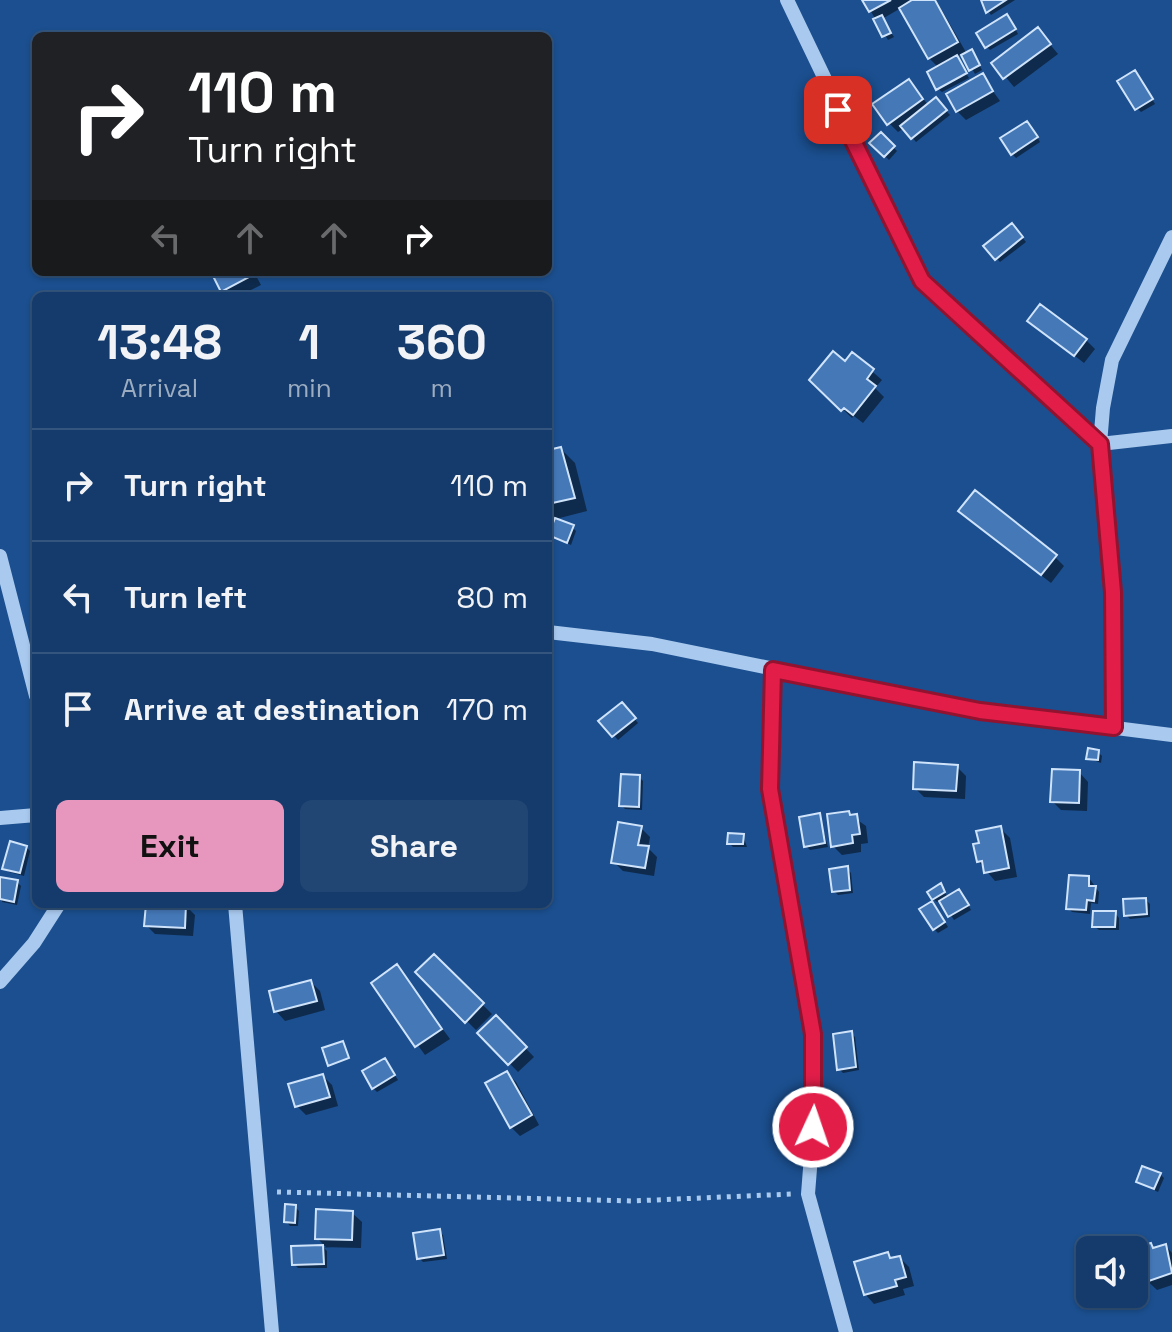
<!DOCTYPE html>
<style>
body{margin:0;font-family:"Space Grotesk",sans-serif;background:#214673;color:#f1f3f6;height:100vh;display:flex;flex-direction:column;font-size:30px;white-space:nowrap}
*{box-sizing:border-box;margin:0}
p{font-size:26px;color:#9dadc1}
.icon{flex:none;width:44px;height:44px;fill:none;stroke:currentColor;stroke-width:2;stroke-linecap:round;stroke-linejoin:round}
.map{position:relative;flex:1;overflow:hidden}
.sheet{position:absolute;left:32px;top:292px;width:520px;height:616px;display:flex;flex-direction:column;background:#143b6b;border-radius:12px;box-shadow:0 2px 6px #0004,0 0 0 2px #33557e}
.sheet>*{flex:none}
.hud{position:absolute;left:32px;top:32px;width:520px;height:244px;border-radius:12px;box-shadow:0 2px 6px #0004,0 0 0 2px #33557e;background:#202124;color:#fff;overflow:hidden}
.fabs{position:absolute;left:1076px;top:1236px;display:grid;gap:16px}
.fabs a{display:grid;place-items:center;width:72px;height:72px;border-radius:12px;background:#143b6b;box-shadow:0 2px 6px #0004,0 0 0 2px #33557e;font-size:40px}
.pin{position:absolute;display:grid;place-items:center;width:68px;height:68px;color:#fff;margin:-34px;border-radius:16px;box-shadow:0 4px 12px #0006}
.me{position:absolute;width:88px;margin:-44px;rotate:3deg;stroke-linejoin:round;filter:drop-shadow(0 0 6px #0008)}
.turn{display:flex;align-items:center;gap:28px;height:168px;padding:0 24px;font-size:36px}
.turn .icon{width:104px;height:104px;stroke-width:2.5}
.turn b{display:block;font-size:56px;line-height:68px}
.lanes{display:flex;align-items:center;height:76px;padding:0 24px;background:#0003;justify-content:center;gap:40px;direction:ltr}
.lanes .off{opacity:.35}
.eta{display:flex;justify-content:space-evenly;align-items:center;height:136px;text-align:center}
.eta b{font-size:48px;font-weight:700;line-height:56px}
.cta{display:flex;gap:16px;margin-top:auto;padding:16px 24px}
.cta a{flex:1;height:92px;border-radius:12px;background:#e797bd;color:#111;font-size:32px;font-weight:700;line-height:92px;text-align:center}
.cta a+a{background:#214673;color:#f1f3f6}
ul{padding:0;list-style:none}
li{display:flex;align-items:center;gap:24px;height:112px;padding:0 24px;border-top:2px solid #33557e}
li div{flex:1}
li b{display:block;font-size:30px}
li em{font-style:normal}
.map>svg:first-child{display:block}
</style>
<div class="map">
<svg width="1172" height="1332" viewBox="0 0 1172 1332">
<rect width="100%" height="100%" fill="#1b4f8f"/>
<path fill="#0007" d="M864,0H936L967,54L975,56L982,70L975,74L963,53L956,57L969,78L942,92L938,89L939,68L929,58L901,8L882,19L894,37L888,40Z
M985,0H1015L991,15L982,2Z
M1011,21L1018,34L990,50L986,46Z
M1038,30L1058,54L1014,87L994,63Z
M982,76L1000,101L966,120L957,111Z
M1138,76L1155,104L1141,112L1137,108Z
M909,81L929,106L940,104L950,115L916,142L904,128L898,132L889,123Z
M1031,127L1040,142L1016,158L1012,154Z
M881,135L897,151L889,160L872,143Z
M1016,230L1026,242L1000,262L986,246Z
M213,272H254L261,285L239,296H228Z
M1030,321L1086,340L1095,349L1084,363Z
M852,354L882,380L875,388L884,397L863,423L854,416L852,418L812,380L845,364Z
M561,449L575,463L587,511L548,521V452Z
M970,520L1055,557L1064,566L1051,583Z
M572,527L576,531L571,545L551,535Z
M622,704L638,723L618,740L601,721Z
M1098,752L1102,756L1101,763L1088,758Z
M957,767L966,776L965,799L924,797L915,788Z
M1079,772L1088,782L1087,811L1061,810L1052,801Z
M639,777L643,781L642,810L625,809L621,805Z
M849,814L866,826L868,843L861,844V852L842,855L833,846Z
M819,815L828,847L810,850L806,846Z
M641,828L650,837L648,848L657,857L654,876L623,871L614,862Z
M1000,828L1010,838L1017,877L995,881L978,861Z
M743,836L747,847H733L729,843Z
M26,847L30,851L24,876L9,872L4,868Z
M847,868L851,873L853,893L838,895L834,891Z
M1089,878L1099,892L1098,904L1091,903L1090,914L1072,912L1068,908Z
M17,882L21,886L17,905L2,902L0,883Z
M940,886L948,897L963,895L971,910L954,920L941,900L937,902L933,899Z
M1146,900L1150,904V917L1130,919L1126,915Z
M148,904L186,906L195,915L193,936L155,934L146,925Z
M936,908L948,927L938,933L934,929Z
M1115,913L1119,918V930H1099L1094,926Z
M434,957L492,1014L476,1030L418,972Z
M397,967L450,1039L425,1055L373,983Z
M311,982L320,991L325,1010L285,1021L276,1011Z
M496,1017L534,1057L518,1072L480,1033Z
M851,1033L855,1037L859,1070L843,1073L839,1069Z
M385,1060L398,1080L377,1092L373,1088Z
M507,1073L516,1082L539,1125L520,1136L511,1127Z
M323,1076L332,1085L338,1106L306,1115L297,1106Z
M1160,1174L1164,1178L1158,1192L1138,1182Z
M295,1207L299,1211L298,1226H290L286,1221Z
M352,1213L362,1222L361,1248L323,1247L327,1251V1268H298L294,1264L293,1248L326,1247L317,1238Z
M439,1231L443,1235L447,1259L423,1262L419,1258Z
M1151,1245L1155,1249L1166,1246L1172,1253V1285L1157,1290L1140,1274L1134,1256Z
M887,1255L893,1260L900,1258L909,1267L914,1286L903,1289L905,1295L874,1304L865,1294Z"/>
<path fill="#4478b7" stroke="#cfe3fa" stroke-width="2" d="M862,0H891L869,12Z
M912,0H935L958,42L928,59L899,8Z
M981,0H1006L986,13Z
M1007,14L1016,29L985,48L976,33Z
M882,15L891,33L882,37L873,19Z
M1038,27L1051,44L1003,79L991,63Z
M972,49L980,65L969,71L961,55Z
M957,55L967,73L936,90L927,72Z
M1135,70L1153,99L1135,110L1117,81Z
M983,73L993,91L956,112L946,94Z
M909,79L923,99L887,125L872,104Z
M936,97L947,110L911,139L900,126Z
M1027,121L1038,137L1011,155L1000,138Z
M881,132L895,146L884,157L869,143Z
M1012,223L1023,237L995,260L983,246Z
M211,272H251L253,275L221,292Z
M1040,304L1087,339L1074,356L1027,321Z
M833,351L845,361L852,352L874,369L867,379L876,386L853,415L844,408L841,411L809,380Z
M561,447L575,498L548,504V450Z
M975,490L1057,555L1041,575L958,511Z
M555,518L574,525L567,543L548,535Z
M622,702L636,718L612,737L598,721Z
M1088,748L1099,750L1098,760L1086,759Z
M914,762L958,765L956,791L913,789Z
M1052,769L1080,770L1079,803L1050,802Z
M621,774L640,775L639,807L619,806Z
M849,811L850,815L857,814L860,834L852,835L853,843L831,847L827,814Z
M820,813L825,843L804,847L799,817Z
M618,822L642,826L638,845L649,846L645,868L611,863Z
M1001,826L1009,868L984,873L982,861L977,862L973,844L979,843L976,831Z
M728,833L744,834L743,844H727Z
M10,841L27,846L20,873L2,869Z
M848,866L850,890L832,892L829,869Z
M1069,875L1089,876V886H1096L1094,901L1087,900L1086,910L1066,909Z
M0,877L18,880L14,902L0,899Z
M941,883L945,892L932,900L927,892Z
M959,889L969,905L948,917L939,901Z
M1146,898L1147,914L1124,916L1123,899Z
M932,901L945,922L933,930L919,909Z
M146,904H186L185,928L144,926Z
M1093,911H1116L1115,927H1092Z
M434,954L484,1003L465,1023L415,972Z
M397,964L442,1029L415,1047L371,983Z
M311,980L317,1001L274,1012L269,991Z
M496,1015L527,1047L508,1065L477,1033Z
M852,1031L856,1067L837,1070L833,1034Z
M343,1041L349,1058L328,1066L322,1048Z
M385,1058L395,1075L372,1089L362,1071Z
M507,1071L532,1115L510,1128L485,1083Z
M323,1074L330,1097L295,1107L288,1084Z
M1142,1166L1161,1173L1154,1189L1136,1182Z
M285,1204L296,1205L295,1223L284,1222Z
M316,1209L353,1211L352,1240L315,1239Z
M440,1229L444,1255L417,1259L413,1233Z
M1151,1243L1153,1248L1166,1244L1172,1273L1146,1282L1144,1273L1138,1275L1134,1248Z
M323,1245L324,1264L292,1265L291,1246Z
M888,1252L890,1258L900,1256L906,1277L895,1280L897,1286L864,1295L854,1262Z"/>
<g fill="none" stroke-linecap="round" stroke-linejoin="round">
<path stroke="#a9c9ee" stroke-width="5" stroke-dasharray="4 6" stroke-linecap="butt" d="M277,1192L632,1201L791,1194"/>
<path stroke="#a9c9ee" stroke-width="14" d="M787,0L922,281L1100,444L1172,436
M0,556L36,696
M548,632L652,644L980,711L1172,735
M773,670L770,789L813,1034L815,1105L808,1194L846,1332
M1114,727L1113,592L1100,444L1103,408L1112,360L1172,237
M0,818L36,815
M235,904L272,1332
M0,982L34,943L59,904"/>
</g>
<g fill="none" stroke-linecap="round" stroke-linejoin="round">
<g stroke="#92132f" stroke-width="20">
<path id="route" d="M813,1127V1034L770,789L773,670L980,711L1114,727L1113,592L1100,444L922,281L838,110"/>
</g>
<use href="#route" stroke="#e11d48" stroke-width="14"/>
</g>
</svg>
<div class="fabs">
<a><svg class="icon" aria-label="sound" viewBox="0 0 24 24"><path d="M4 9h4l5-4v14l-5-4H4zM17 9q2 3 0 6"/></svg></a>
</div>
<div class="pin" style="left:838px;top:110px;background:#d93025"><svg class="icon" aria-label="arrive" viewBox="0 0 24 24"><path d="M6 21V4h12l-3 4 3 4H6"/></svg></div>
<svg class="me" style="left:813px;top:1127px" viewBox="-20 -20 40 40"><circle r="17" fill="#e11d48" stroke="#fff" stroke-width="3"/><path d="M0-11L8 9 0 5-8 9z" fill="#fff"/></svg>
<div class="hud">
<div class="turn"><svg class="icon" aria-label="right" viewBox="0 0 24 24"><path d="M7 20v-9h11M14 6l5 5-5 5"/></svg><div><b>110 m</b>Turn right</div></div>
<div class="lanes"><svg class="icon off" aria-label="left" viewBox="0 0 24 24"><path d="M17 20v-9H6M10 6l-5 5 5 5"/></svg><svg class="icon off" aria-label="ahead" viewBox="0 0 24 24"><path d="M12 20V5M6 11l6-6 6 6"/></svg><svg class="icon off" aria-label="ahead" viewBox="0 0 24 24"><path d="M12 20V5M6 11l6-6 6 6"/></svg><svg class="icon" aria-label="right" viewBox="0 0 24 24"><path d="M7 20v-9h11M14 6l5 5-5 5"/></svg></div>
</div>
<section class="sheet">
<div class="eta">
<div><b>13:48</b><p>Arrival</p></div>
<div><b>1</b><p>min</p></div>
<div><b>360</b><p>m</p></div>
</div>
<ul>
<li><svg class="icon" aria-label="right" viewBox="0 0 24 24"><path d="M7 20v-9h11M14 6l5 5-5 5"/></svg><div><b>Turn right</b></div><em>110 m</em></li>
<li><svg class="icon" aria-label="left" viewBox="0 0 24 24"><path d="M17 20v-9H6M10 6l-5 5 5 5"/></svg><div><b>Turn left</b></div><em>80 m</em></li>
<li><svg class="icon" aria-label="arrive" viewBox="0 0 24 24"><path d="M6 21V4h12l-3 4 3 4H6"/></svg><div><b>Arrive at destination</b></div><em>170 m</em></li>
</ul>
<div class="cta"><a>Exit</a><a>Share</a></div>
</section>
</div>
